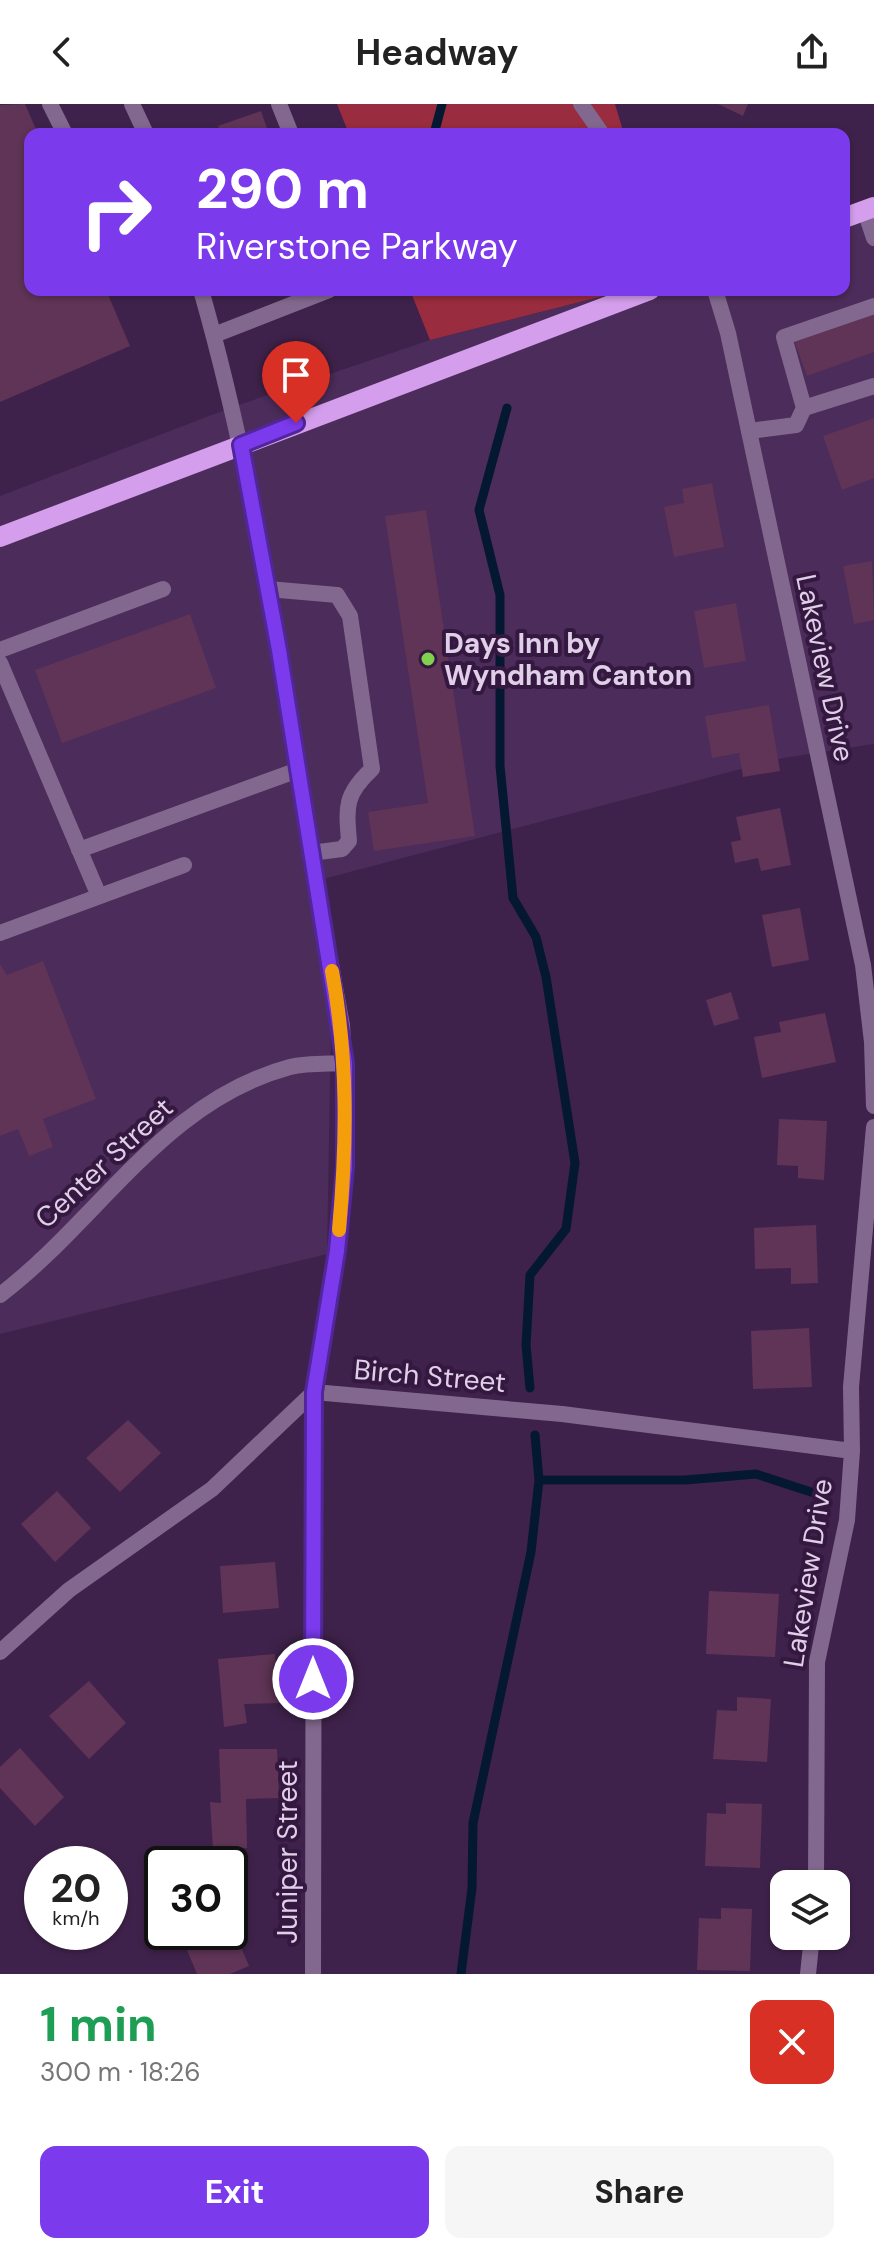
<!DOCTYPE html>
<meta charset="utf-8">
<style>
body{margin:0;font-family:"DM Sans",sans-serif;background:#f6f6f6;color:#222;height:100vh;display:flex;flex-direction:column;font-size:30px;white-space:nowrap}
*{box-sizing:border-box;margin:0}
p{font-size:26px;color:#767676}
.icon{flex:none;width:44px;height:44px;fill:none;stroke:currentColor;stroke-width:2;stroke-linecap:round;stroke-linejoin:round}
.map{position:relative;height:1870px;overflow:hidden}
.sheet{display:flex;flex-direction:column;background:#fff;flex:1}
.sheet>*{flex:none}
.banner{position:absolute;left:24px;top:24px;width:826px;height:168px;border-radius:16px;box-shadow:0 2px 6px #0004;background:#7c3aed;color:#fff;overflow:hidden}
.tools{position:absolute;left:770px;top:1766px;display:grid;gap:16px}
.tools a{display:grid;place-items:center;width:80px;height:80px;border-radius:16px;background:#fff;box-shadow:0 2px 6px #0004;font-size:40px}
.speed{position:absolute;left:24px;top:1742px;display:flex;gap:16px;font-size:40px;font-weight:700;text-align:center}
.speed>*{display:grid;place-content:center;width:104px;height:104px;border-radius:50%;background:#fff;box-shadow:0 2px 6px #0004;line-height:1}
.speed small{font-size:20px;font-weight:400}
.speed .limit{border:4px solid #111;border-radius:12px;background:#fff;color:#111}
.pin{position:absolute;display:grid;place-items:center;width:68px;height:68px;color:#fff;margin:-82px -34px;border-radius:50% 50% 50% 0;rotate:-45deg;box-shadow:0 0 8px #0007}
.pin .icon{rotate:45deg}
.me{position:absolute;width:88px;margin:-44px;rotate:0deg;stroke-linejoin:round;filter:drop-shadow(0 0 6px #0008)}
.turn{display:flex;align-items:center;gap:28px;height:168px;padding:0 40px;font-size:36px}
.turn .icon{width:104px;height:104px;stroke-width:2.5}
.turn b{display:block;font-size:56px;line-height:68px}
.round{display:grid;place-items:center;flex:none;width:84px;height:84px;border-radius:16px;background:#f6f6f6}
.headline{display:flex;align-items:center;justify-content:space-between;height:136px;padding:0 40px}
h1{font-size:48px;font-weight:700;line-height:60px;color:#1e9e55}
.primary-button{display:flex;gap:16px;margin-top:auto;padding:16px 40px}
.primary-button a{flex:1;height:92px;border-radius:16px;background:#7c3aed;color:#fff;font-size:32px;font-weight:700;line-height:92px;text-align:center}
.primary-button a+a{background:#f6f6f6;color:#222}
header{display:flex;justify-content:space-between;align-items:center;height:104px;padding:0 40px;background:#fff;font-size:36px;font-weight:700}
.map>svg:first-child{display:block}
</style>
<header><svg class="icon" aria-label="back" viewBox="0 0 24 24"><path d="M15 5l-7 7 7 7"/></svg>Headway<svg class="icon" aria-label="share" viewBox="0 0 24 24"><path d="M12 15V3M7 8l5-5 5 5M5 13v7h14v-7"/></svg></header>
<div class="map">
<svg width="874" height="1870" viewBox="0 0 874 1870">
<rect width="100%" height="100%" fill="#3f224b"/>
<path fill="#4c2c5a" d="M874,92V640L783,654L308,779L331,918L327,1150L0,1230V392L230,304L430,236L627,186H844V104Z"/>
<path fill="#992c3e" d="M337,0H615L624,30H349Z
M410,186H627L430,236Z"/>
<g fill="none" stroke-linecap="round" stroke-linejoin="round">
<path stroke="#041832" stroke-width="9" d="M434,30L442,0
M507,304L479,406L500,491V662L513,794L536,833L546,873L575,1059L566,1125L530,1171L526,1241L530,1284
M539,1376H685L756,1370L814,1389
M461,1870L472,1784L473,1719L531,1448L539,1376L535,1331"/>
</g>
<path fill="#5f3456" d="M25,0L38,30H30V186H106L130,242L0,298V1Z
M718,0H748L743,12Z
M261,7L269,30H221L218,22Z
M874,207V248L807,272L794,236Z
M874,314V374L842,386L823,332Z
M712,379L724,443L674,453L664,403L684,399L682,385Z
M426,406L475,732L374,747L368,708L428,699L385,412Z
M872,457L874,516L854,520L843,462Z
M736,499L746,557L704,564L694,507Z
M190,510L216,584L62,639L35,566Z
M769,601L780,667L743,673L739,649L712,654L705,612Z
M780,704L791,761L761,767L758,754L735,759L731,738L741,736L736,713Z
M800,804L809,856L772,863L762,811Z
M43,857L96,995L43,1015L53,1043L29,1052L18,1025L0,1032V860L7,871Z
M731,888L739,915L714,922L706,896Z
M825,909L836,958L762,974L754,933L781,928L779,918Z
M779,1015L827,1017L824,1076L798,1074V1062L777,1061Z
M816,1121L818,1179L791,1180V1164L755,1165L754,1124Z
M809,1224L812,1283L753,1285L751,1227Z
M128,1316L161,1349L120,1388L86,1354Z
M57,1387L91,1424L55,1458L21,1420Z
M275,1458L279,1504L223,1509L220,1462Z
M709,1487L779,1490L775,1553L706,1550Z
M275,1550L279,1599L244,1600L247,1619L224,1623L218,1555Z
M89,1577L126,1619L89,1655L49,1612Z
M737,1593L771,1595L767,1658L713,1655L717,1606L737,1607Z
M20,1644L64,1693L35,1722L0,1684V1663Z
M219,1645H277L279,1694L246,1695L247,1744L213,1745L210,1698L221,1699Z
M726,1699L762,1700L760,1764L705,1762L707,1709L726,1710Z
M721,1804L752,1805L750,1867L697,1866L699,1814L721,1815Z
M230,1817L249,1862L230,1870H197L182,1834L195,1828H230Z"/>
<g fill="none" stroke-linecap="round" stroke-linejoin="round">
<path stroke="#82688e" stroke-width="16" d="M50,0L65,30
M279,0L291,30
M581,0L602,30
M865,107L874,134
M214,231L329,186
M804,304L874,282
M749,327L796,321L804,304L784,233L874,202
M268,485L337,491L350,512L372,665C345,690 346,702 349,737L342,745L311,749
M0,546L163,485
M0,559L99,792
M79,746L298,666
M0,829L184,761"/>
<path stroke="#82688e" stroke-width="16" d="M132,0L146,30
M201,186C270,426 295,676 342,921L347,1011L345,1063L334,1174L314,1288L313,1870
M715,186L728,229L863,861L872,938L874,1002
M0,1191C99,1116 163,997 290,963C307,959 327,960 345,959
M0,1548L69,1486L212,1385L314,1288L562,1310L852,1347
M816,1780L817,1558L847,1416L852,1347L851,1283L874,1023
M808,1870L812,1832"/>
<path stroke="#d49eec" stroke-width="20" d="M844,114L874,103
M0,433L650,186"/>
</g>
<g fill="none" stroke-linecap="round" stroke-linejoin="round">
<g stroke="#51269a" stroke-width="20">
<path id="route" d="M296,319L241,341L279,546L345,959V1063L337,1147L314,1288L313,1575"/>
</g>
<use href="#route" stroke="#7c3aed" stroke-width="14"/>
<path stroke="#f59e0b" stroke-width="14" d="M332,867C348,954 347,1038 339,1126"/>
</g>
<circle fill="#82d050" stroke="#351840" stroke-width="3" cx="428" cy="555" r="8"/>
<g text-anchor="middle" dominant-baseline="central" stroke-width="8" stroke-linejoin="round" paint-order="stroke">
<g font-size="28" font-weight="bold" fill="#e0cfe8" stroke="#351840" text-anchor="start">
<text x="444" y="539">Days Inn by<tspan x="444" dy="32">Wyndham Canton</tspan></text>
</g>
<g font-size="28" fill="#e0cfe8" stroke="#351840">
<text transform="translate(825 564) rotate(78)">Lakeview Drive</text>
<text transform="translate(104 1059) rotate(-43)">Center Street</text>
<text transform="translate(430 1272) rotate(5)">Birch Street</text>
<text transform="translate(808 1469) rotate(-81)">Lakeview Drive</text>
<text transform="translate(287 1748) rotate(-90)">Juniper Street</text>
</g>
</g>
</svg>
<div class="tools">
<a><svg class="icon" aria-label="layers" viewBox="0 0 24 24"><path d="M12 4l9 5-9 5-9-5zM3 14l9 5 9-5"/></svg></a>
</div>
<div class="speed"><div>20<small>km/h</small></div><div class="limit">30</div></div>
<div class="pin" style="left:296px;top:319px;background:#d93025"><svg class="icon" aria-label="arrive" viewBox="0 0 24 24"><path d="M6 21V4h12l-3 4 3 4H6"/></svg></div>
<svg class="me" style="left:313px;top:1575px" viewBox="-20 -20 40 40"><circle r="17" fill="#7c3aed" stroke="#fff" stroke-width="3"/><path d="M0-11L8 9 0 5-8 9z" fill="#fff"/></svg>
<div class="banner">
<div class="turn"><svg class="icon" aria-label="right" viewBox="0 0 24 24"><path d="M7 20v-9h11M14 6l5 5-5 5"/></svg><div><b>290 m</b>Riverstone Parkway</div></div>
</div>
</div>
<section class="sheet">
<div class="headline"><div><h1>1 min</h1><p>300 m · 18:26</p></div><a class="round" style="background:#d93025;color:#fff"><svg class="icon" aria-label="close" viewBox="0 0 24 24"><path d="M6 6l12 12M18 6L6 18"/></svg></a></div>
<div class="primary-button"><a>Exit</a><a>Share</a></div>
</section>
